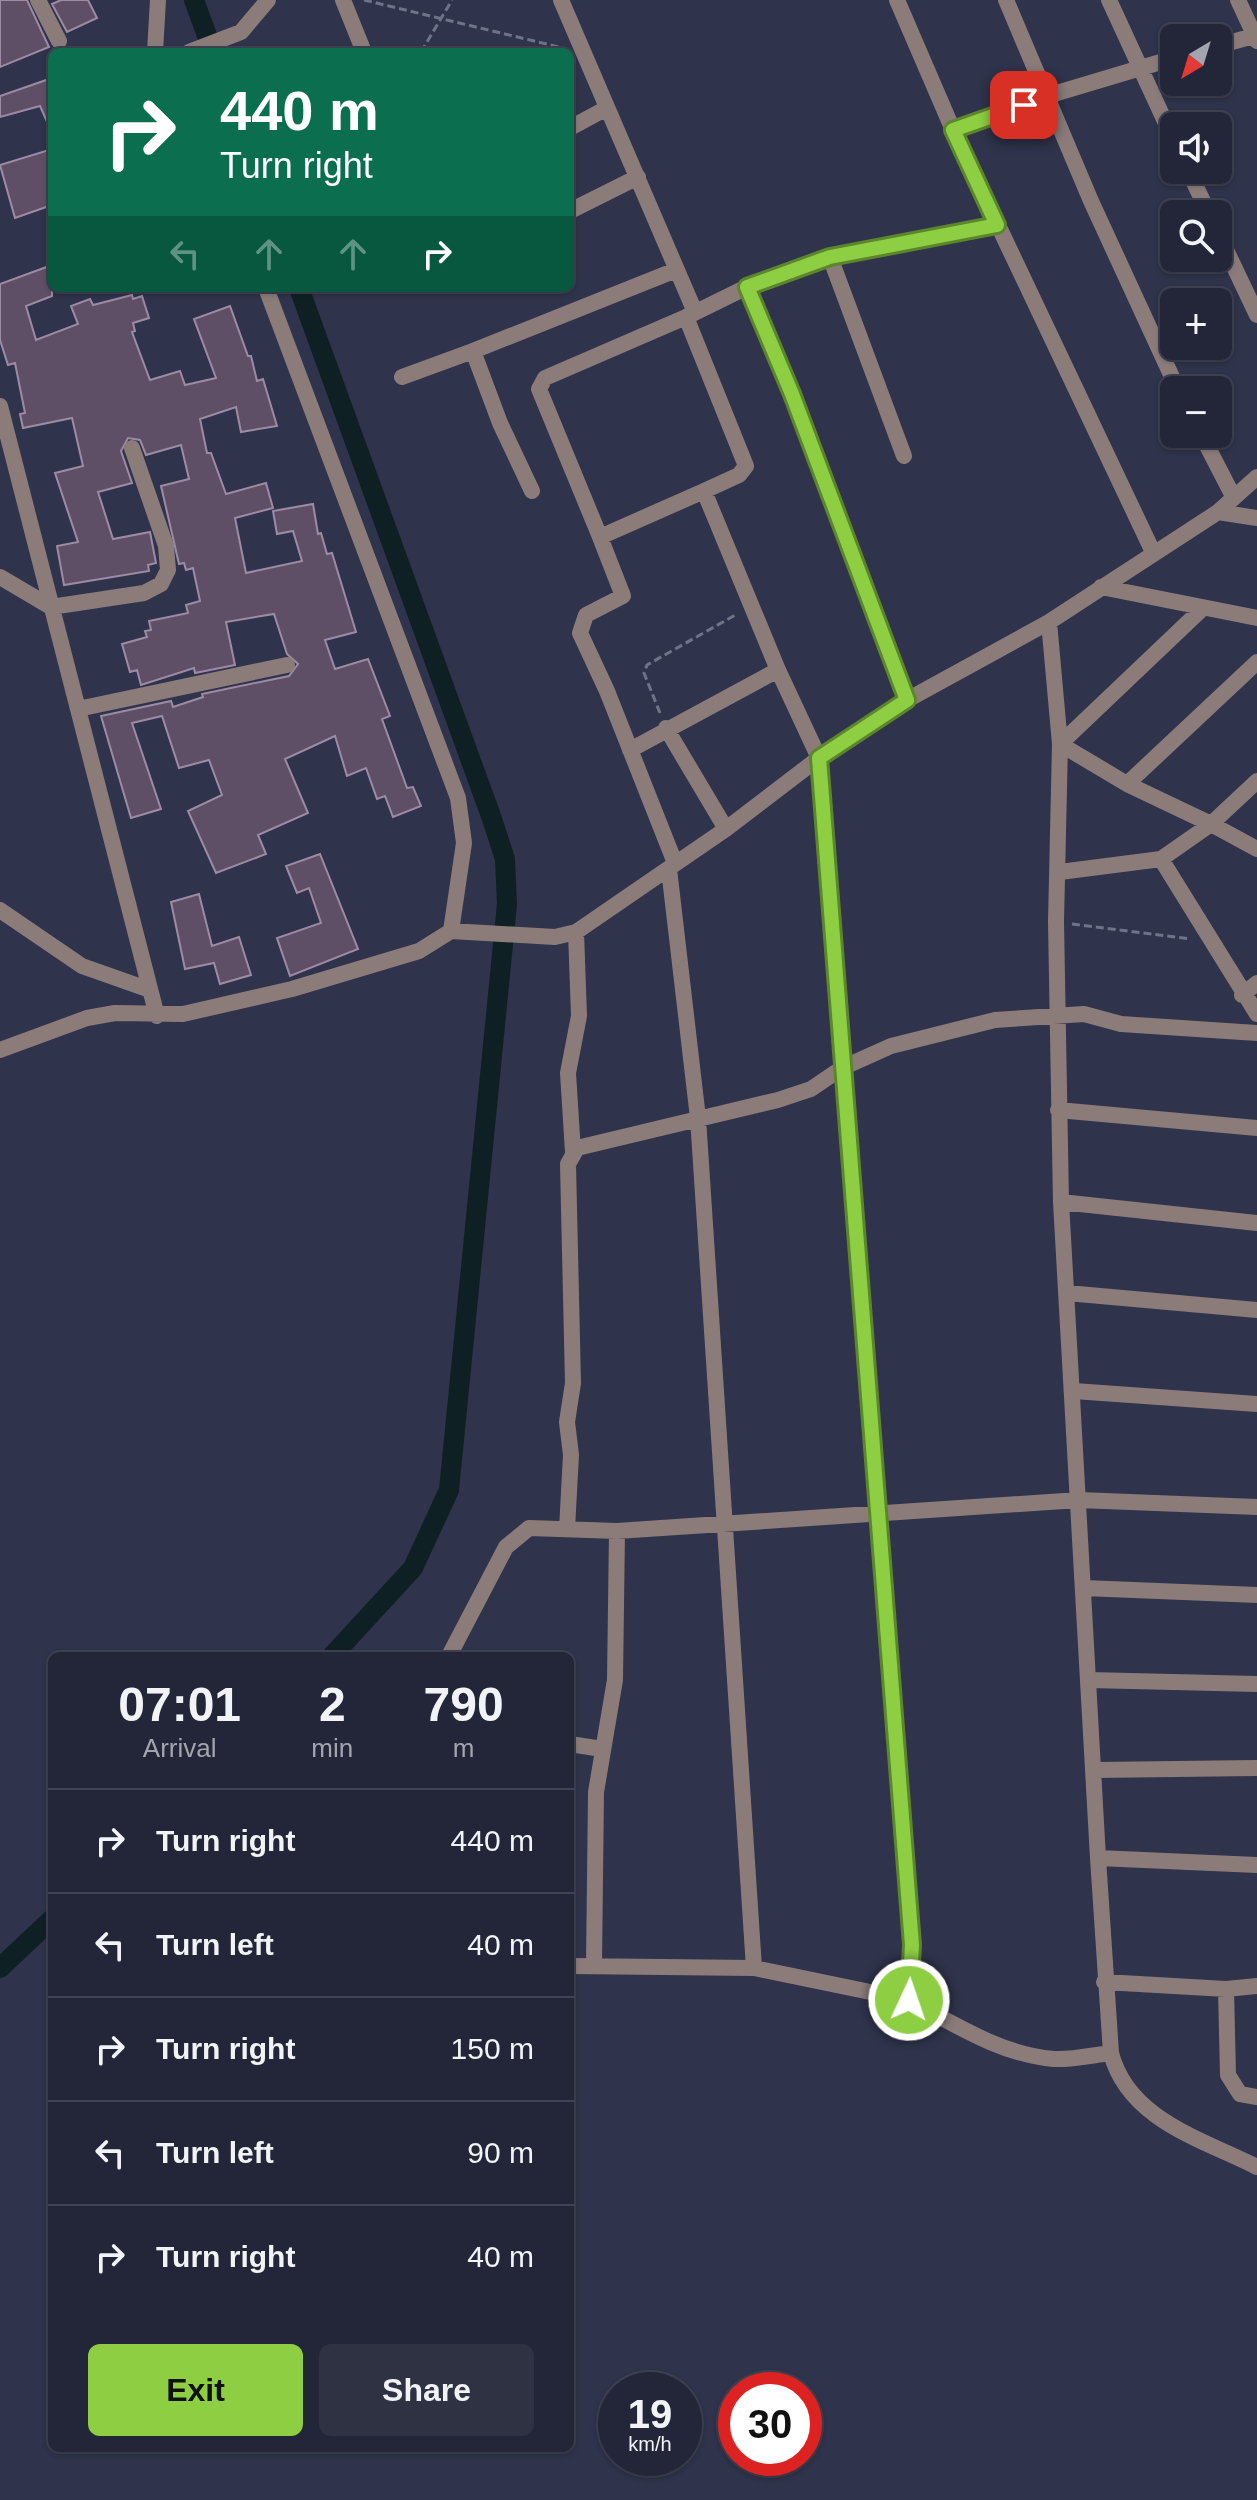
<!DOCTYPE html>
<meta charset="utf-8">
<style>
body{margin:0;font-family:Arial,sans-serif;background:#2f3243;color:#f1f3f6;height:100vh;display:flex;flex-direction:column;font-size:30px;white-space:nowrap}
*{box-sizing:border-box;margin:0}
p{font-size:26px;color:#a3a5ae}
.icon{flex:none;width:44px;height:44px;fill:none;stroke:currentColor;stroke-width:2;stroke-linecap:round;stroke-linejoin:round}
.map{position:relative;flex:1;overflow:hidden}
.sheet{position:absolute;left:48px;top:1652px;width:526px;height:800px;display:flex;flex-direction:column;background:#232638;border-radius:12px;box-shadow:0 2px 6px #0004,0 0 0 2px #404353}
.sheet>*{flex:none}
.banner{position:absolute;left:48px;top:48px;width:526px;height:244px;border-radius:12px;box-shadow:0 2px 6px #0004,0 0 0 2px #404353;background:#0b6e4f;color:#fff;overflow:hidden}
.needle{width:52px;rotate:218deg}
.buttons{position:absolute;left:1160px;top:24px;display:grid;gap:16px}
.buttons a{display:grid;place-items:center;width:72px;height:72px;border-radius:12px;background:#232638;box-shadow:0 2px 6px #0004,0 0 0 2px #404353;font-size:40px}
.speed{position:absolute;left:598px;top:2372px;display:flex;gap:16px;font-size:40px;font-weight:700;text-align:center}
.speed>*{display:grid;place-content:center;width:104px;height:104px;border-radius:50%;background:#232638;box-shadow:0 2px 6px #0004,0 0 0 2px #404353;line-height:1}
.speed small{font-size:20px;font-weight:400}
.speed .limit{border:12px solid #d22;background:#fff;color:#111}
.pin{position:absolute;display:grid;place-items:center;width:68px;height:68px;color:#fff;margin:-34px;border-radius:16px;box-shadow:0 4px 12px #0006}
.me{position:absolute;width:88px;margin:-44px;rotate:3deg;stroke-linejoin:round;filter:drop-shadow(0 0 6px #0008)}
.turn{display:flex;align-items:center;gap:28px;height:168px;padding:0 40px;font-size:36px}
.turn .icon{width:104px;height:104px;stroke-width:2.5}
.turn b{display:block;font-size:56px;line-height:68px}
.lanes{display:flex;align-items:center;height:76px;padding:0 40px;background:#0003;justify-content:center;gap:40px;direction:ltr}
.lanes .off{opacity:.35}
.eta{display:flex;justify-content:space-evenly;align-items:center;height:136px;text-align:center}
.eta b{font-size:48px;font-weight:700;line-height:56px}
.button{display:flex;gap:16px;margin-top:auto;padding:16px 40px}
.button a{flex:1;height:92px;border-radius:12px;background:#8ece43;color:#111;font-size:32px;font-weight:700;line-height:92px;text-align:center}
.button a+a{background:#2f3243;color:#f1f3f6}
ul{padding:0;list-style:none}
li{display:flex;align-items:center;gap:24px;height:104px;padding:0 40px;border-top:2px solid #404353}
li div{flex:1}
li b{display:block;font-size:30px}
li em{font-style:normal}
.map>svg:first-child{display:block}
</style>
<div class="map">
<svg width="1257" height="2500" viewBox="0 0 1257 2500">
<rect width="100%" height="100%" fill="#2f334b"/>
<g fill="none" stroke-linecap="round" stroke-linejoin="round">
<path stroke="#0f2024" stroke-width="20" d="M194,0L213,52
M299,288L491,816L505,859L507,904L449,1490L413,1568L332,1656
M0,1968L52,1919"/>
</g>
<path fill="#5f4f66" stroke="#9d8ba5" stroke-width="2" d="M0,0H27L49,47L0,67Z
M61,0H88L97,18L67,32L52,4Z
M52,78V133L40,106L0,117V96Z
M52,149V205L15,218L0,165Z
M52,265V296L26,306L36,340L78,324L71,306L90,299L93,305L132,295L133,299L142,296L149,318L133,323L135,331L132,332L150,380L180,371L185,385L216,378L194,319L230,306L248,356H251L257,381L263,379L277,426L241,432L236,407L200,419L207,453H211L226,494L266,483L273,508L235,518L246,573L302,561L293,531L277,534L273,511L313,504L318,534L321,533L327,554L332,553L356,632L325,640L335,669L368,659L390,716L382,719L407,788L413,787L421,806L393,817L385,796L377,799L366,768L347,776L335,736L285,759L308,813L258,835L266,854L216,873L188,811L222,795L209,760L179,768L162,716L132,723L161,809L131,818L101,716L171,701L173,707L203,697L202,694L289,676L298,664L287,654L274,614L226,622L235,665L195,673L194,668L141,685L137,670L130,672L122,644L147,637L145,631L151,630L149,621L188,613L186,605L200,601L193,568L186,570L184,563L179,564L161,486L189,479L181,445L146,455L140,440L128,438L121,451L132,483L98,492L113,539L150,532L156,563L148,565L149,571L64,585L57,546L78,542L55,473L83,466L72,418L23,428L20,414L25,413L15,363L8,365L0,340V284Z
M320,854L358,949L290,976L277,938L321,923L309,888L297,893L286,866Z
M199,894L212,946L239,937L251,975L220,984L214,963L185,969L171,902Z"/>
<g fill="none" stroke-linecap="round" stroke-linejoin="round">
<path stroke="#6f7388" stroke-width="3" stroke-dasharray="8 4" stroke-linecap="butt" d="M364,0L563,48
M421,52L452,0
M660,713L644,673L647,665L737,614
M1072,924L1191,939"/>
<path stroke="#8b7c7a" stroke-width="16" d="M38,0L59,41
M343,0L364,52
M561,0L695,312
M897,0L953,130L1047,96L1174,58
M1006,0L1091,201L1178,390
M1109,0L1174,141
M1238,0L1257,41
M1218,46L1257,35
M155,52L158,0
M189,52L241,32L268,0
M570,128L607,108
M953,130L1153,552
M1188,170L1209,214
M570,211L638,177
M1218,233L1257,315
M830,257L747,287L792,394L907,700
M266,288L458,798L464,843L451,931
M686,317L545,378L539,389L600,537L704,491
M402,377L473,351
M0,406L157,1016
M1201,434L1234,498
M904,456L830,257L997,225
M532,491L500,423L473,351L676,270
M1218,512L1257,518
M600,537L623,596L586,615L580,633L607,691L675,863
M0,577L51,607L144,593L161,584L168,570L166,546L132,448
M1101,587L1257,618
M1049,622L1060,744L1056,922L1061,1202L1098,1858L1257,1865
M78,709L287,665
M666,728L726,829
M1060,744L1127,784L1211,824L1257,781
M1060,744L1203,608
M630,750L778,670
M1127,784L1257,662
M1161,859L1257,1014
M669,869L698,1118L754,1968L909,2000L912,1945L819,758L778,670L704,491L739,475L746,466L686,317L747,287
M1060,872L1161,859L1211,824L1257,849
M0,910L82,966L150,990
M1242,995L1257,983
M0,1050L87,1018L115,1013L183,1014L292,989L419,951L451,931L555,937L576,932L726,829L819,758L907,700L1049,622L1218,512L1257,477
M1058,1110L1257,1128
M573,1152L568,1073L579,1016L576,932
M1061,1202L1257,1223
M1067,1293L1257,1310
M1074,1391L1257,1404
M567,1529L571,1455L567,1422L573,1383L568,1164L577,1148L778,1100L811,1089L842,1068L891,1046L995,1020L1084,1014L1121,1024L1257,1033
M1084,1588L1257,1595
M449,1656L506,1547L529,1528L617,1531L1079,1500L1257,1507
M1089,1680L1257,1684
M570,1744L602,1749
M1094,1770L1257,1768
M1098,1858L1111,2053C1128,2119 1201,2139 1257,2167
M594,1964L596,1792L615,1680L617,1531
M570,1966L754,1968
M1104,1982L1226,1989L1228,2075L1240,2094L1257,2097
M1226,1989L1257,1986
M909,2000C954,2024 1002,2055 1054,2059C1072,2060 1093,2055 1111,2053"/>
</g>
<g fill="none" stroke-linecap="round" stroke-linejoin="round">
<g stroke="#5c862c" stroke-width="20">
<path id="route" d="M909,2000L912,1945L819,758L907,700L792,394L747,287L830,257L997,225L953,130L1024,105"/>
</g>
<use href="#route" stroke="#8ece43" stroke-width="14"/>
</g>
</svg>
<div class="buttons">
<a><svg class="needle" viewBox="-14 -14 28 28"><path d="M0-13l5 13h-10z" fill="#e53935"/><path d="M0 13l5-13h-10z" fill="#a3a5ae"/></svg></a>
<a><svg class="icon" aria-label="sound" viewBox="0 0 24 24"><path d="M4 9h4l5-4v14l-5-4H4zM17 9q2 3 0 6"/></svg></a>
<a><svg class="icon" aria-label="search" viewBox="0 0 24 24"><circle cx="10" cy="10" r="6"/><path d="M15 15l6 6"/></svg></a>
<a>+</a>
<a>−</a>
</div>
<div class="speed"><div>19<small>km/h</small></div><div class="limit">30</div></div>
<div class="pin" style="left:1024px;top:105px;background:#d93025"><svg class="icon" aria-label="arrive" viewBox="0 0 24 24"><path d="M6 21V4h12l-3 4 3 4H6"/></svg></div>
<svg class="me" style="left:909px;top:2000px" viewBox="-20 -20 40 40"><circle r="17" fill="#8ece43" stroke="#fff" stroke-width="3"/><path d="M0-11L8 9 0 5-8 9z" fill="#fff"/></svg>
<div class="banner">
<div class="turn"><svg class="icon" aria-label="right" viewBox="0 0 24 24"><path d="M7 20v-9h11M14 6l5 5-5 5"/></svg><div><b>440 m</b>Turn right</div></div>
<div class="lanes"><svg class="icon off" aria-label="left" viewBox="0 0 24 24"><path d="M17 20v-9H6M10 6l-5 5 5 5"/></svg><svg class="icon off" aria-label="ahead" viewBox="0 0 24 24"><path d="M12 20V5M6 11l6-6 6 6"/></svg><svg class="icon off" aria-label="ahead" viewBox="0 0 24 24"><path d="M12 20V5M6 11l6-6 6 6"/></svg><svg class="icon" aria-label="right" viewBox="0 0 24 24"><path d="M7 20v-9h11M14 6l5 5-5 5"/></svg></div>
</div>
<section class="sheet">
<div class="eta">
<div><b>07:01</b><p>Arrival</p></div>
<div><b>2</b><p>min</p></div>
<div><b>790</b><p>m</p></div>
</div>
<ul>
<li><svg class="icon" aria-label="right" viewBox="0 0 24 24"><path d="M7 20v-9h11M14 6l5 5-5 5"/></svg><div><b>Turn right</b></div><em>440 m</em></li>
<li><svg class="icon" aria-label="left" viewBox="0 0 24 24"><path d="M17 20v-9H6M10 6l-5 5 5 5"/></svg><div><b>Turn left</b></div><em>40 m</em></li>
<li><svg class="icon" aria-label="right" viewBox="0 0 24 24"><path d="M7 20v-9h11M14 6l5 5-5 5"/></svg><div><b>Turn right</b></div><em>150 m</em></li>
<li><svg class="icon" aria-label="left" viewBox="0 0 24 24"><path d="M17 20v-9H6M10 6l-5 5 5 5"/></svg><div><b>Turn left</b></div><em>90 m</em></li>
<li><svg class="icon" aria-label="right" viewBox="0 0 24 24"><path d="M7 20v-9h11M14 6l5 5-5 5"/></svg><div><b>Turn right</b></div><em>40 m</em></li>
</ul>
<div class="button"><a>Exit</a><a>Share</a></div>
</section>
</div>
